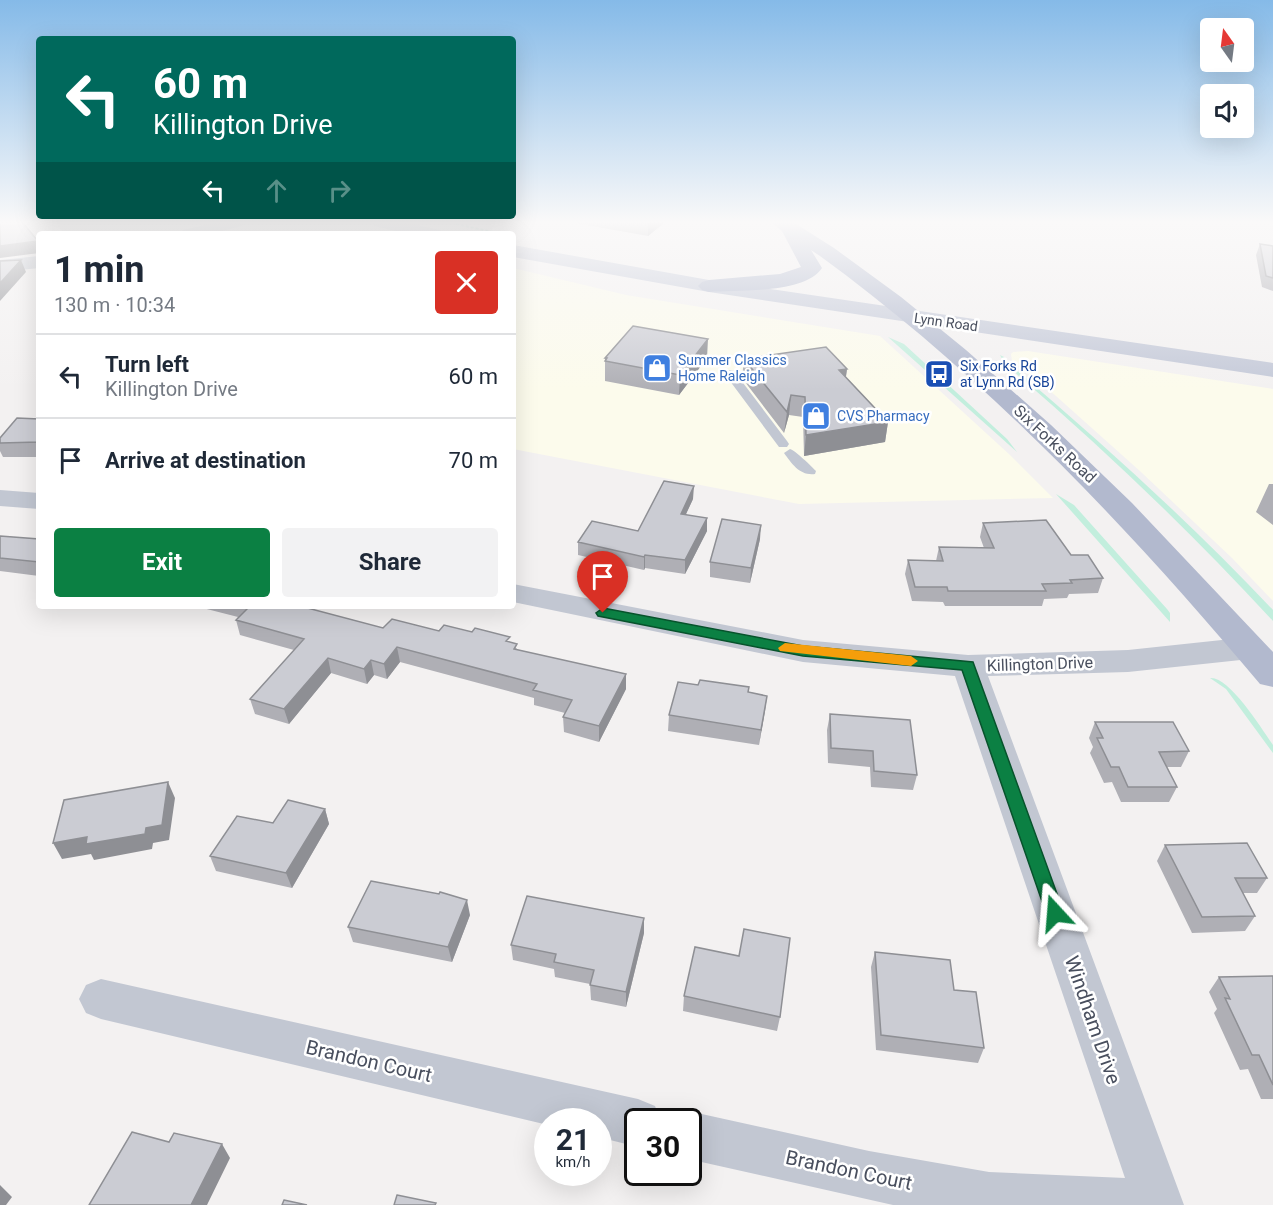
<!DOCTYPE html>
<meta charset="utf-8">
<style>
body{margin:0;font-family:Roboto,sans-serif;background:#f2f2f3;color:#1f2937;height:100vh;display:flex;flex-direction:column;font-size:22px;white-space:nowrap}
*{box-sizing:border-box;margin:0}
p{font-size:20px;color:#747a83}
.icon{flex:none;width:33px;height:33px;fill:none;stroke:currentColor;stroke-width:2;stroke-linecap:round;stroke-linejoin:round}
.map{position:relative;flex:1;overflow:hidden}
.side{position:absolute;left:36px;top:231px;width:480px;height:378px;display:flex;flex-direction:column;background:#fff;border-radius:6px;box-shadow:0 6px 24px #0002}
.side>*{flex:none}
.guide{position:absolute;left:36px;top:36px;width:480px;height:183px;border-radius:6px;box-shadow:0 6px 24px #0002;background:#00695c;color:#fff;overflow:hidden}
.needle{width:39px;rotate:346deg}
.tools{position:absolute;left:1200px;top:18px;display:grid;gap:12px}
.tools a{display:grid;place-items:center;width:54px;height:54px;border-radius:6px;background:#fff;box-shadow:0 6px 24px #0002;font-size:30px}
.speed{position:absolute;left:534px;top:1108px;display:flex;gap:12px;font-size:30px;font-weight:700;text-align:center}
.speed>*{display:grid;place-content:center;width:78px;height:78px;border-radius:50%;background:#fff;box-shadow:0 6px 24px #0002;line-height:1}
.speed small{font-size:15px;font-weight:400}
.speed .limit{border:3px solid #111;border-radius:9px;background:#fff;color:#111}
.pin{position:absolute;display:grid;place-items:center;width:51px;height:51px;color:#fff;margin:-62px -26px;border-radius:50% 50% 50% 0;rotate:-45deg;box-shadow:0 0 6px #0007}
.pin .icon{rotate:45deg}
.me{position:absolute;width:66px;margin:-33px;rotate:341deg;stroke-linejoin:round;filter:drop-shadow(0 0 4px #0008)}
.turn{display:flex;align-items:center;gap:21px;height:126px;padding:0 18px;font-size:27px}
.turn .icon{width:78px;height:78px;stroke-width:2.5}
.turn b{display:block;font-size:42px;line-height:51px}
.lanes{display:flex;align-items:center;height:57px;padding:0 18px;background:#0003;justify-content:center;gap:30px;direction:ltr}
.lanes .off{opacity:.35}
.round{display:grid;place-items:center;flex:none;width:63px;height:63px;border-radius:6px;background:#f2f2f3}
.summary{display:flex;align-items:center;justify-content:space-between;height:102px;padding:0 18px}
h1{font-size:36px;font-weight:700;line-height:45px}
.action{display:flex;gap:12px;margin-top:auto;padding:12px 18px}
.action a{flex:1;height:69px;border-radius:6px;background:#0b8043;color:#fff;font-size:24px;font-weight:700;line-height:69px;text-align:center}
.action a+a{background:#f2f2f3;color:#1f2937}
ul{padding:0;list-style:none}
li{display:flex;align-items:center;gap:18px;height:84px;padding:0 18px;border-top:2px solid #e0e1e3}
li div{flex:1}
li b{display:block;font-size:22px}
li em{font-style:normal}
.map>svg:first-child{display:block}
</style>
<div class="map">
<svg width="1273" height="1205" viewBox="0 0 1273 1205">
<rect width="100%" height="100%" fill="#f3f1f1"/>
<path fill="#fcfbec" d="M513,268L626,295L880,336L1010,455L1053,498L799,504L513,449Z
M1028,351L1273,389V601L1232,558L1141,472L1056,396L1012,361L1011,354L1013,352Z"/>
<path fill="#c2eedd" d="M888,337L904,344L1007,439L1017,452Z
M1000,355L1004,357L1007,362C1100,441 1190,522 1273,610V621C1189,530 1099,444 1005,364Z
M1056,494L1074,505L1167,609L1170,613V622Z
M1210,678C1229,676 1262,729 1273,745V753L1226,689Z"/>
<g fill="none" stroke-linecap="round" stroke-linejoin="round">
<path stroke="#7bcbb6" stroke-width="2" stroke-dasharray="3 2" stroke-linecap="butt" d="M456,224L502,234"/>
<path fill="#c2c7d2" fill-rule="evenodd" d="M730,370L734,371L787,441L789,444L787,447H779L724,373Z
M790,449C796,451 811,466 816,471L815,474C800,476 792,464 784,453Z"/>
<path fill="#c2c7d2" fill-rule="evenodd" d="M217,222H245L242,226L210,234H180L183,230Z
M39,256V268L0,272V260Z
M0,490L39,493V509L0,506Z
M513,584L803,640L968,655L1128,650L1250,637L1261,640L1266,648L1261,656L1250,659L1128,672L988,676L1184,1205H893L688,1159V1122H669L671,1118L688,1111L869,1151L989,1172L1125,1178L955,676L803,662L513,602Z
M101,979L638,1099L655,1106L661,1122H638V1147L598,1137V1122H548V1125L101,1019L86,1013L79,999L86,985Z"/>
<path fill="#c4c9d8" fill-rule="evenodd" d="M372,222H404L440,230L443,234H408L374,226Z
M513,245L709,280L1273,363V377L709,292L513,257Z"/>
<path fill="#b2b9ce" fill-rule="evenodd" d="M771,222H793L834,248L901,297L966,350L1051,425L1132,503L1273,652V687L1260,684C1128,527 986,377 820,256L811,250L822,268C805,294 738,290 709,292L702,290L698,286L702,282L709,280L780,274L801,267L782,231Z"/>
</g>
<path fill="#afafb5" d="M570,222H665L648,236Z
M1260,244L1273,246V291L1262,287L1256,255Z
M605,358H707L679,395L605,381Z
M744,359L847,369L846,377L888,422L885,442L804,456L803,417L789,415L784,433L742,378Z
M39,419V457H3L0,451V438Z
M1269,484H1273V525L1256,512Z
M693,499L686,514L707,531L685,574L645,568L644,570L578,555V542L638,531Z
M983,523L1071,555L1103,578L1098,593L1069,594L1067,598L1044,599L1042,606H945L943,602L912,601L905,574L908,560L936,561L939,547L984,548L980,537Z
M0,536L39,539V576L0,571Z
M760,539L750,583L710,577V562Z
M177,606H190L188,609Z
M195,606H303L302,607L383,628L439,631L510,642L518,650L626,674V689L599,742L564,732L563,717L565,713L534,705V698L400,662L387,679L374,675L367,684L331,673L289,724L255,714L250,699L294,650L240,635L236,620L238,617Z
M698,685L749,687V692L767,696L759,745L668,731L669,715Z
M830,714L917,775L913,790L871,787L870,767L828,763L827,730Z
M1095,722L1189,751L1181,767H1167L1177,787L1169,802H1121L1112,782L1104,783L1090,753L1093,747L1089,738Z
M325,809L329,824L292,888L216,871L210,856L273,823Z
M1165,845L1267,878L1257,893H1243L1255,916L1245,931L1192,933L1157,861Z
M470,915L452,962L353,942L348,927Z
M644,933L626,1007L591,1000L590,984L555,977L554,969L513,960L511,945Z
M875,952L954,990L984,1048L978,1063L876,1050L871,967Z
M739,956L780,1017L777,1031L683,1011L684,996Z
M1273,976V1099H1261L1248,1069L1240,1070L1214,1013L1217,1009L1209,992L1219,977Z"/>
<path fill="#8e8f94" d="M648,222H665L648,236Z
M38,241L39,244V253L0,258V246Z
M21,260L26,272L0,301V283Z
M708,339L707,358L679,395L680,375Z
M847,369L844,388L839,370Z
M791,395L789,415L784,433L787,412Z
M888,422L885,442L804,456L806,435Z
M694,486L693,499L680,527L681,514Z
M707,518V531L685,574V560Z
M761,525L760,539L750,583L751,568Z
M645,555V568L644,570V557Z
M397,647L400,662L387,679L384,664Z
M328,658L331,673L289,724L284,709Z
M371,660L374,675L367,684L364,669Z
M626,674V689L599,742V726Z
M767,696L765,711L759,745L761,730Z
M168,782L175,798L169,840L153,843L152,849L94,860L91,854L62,859L53,843Z
M325,809L329,824L292,888L286,873Z
M467,900L470,915L452,962L448,947Z
M644,918V933L626,1007V992Z
M222,1144L230,1158L207,1205H191Z
M0,1185L12,1197L6,1205H0Z"/>
<path fill="#cbccd3" stroke="#8e8f94" stroke-width="1.5" d="M0,222H22L38,241L0,246Z
M1260,244L1273,246V278L1266,276Z
M21,260L0,283V261Z
M633,326L708,339L680,375L605,361L607,358H605Z
M826,347L847,369L839,370L888,422L806,435L805,397L791,395L787,412L744,359Z
M17,418L39,419V442L0,443V438Z
M664,481L694,486L681,514L707,518L685,560L645,555L644,557L578,542L592,521L638,531Z
M722,519L761,525L751,568L710,562Z
M1046,520L1071,555H1088L1103,578L1070,580L1072,583L1042,584L1046,591H948L947,587H915L908,560L943,561L939,547L994,548L983,523Z
M0,536L39,539V562L0,558Z
M247,606H300L383,628L392,619L439,631L444,625L472,632L475,628L510,637L506,641L517,644L514,649L626,674L599,726L563,717L572,700L533,690L537,684L397,647L384,664L371,660L364,669L328,658L284,709L250,699L304,639L236,620L249,607Z
M700,680L749,687L748,692L767,696L761,730L669,715L678,682L698,685Z
M830,714L910,720L917,775L874,771L873,751L831,748Z
M1095,722H1173L1189,751L1159,752L1177,787H1128L1119,767H1111L1097,738H1103Z
M168,782L162,825L146,828L145,834L86,844L87,837L53,843L64,800Z
M288,800L325,809L286,873L210,856L237,816L273,823Z
M1247,843L1267,878H1235L1255,916L1202,917L1165,845Z
M371,881L439,894L440,892L467,900L448,947L348,927Z
M527,896L644,918L626,992L590,985L594,970L554,962L556,954L511,945Z
M744,929L790,938L780,1017L684,996L695,947L739,956Z
M875,952L950,960L954,990L976,992L984,1048L881,1035Z
M1273,976V1085L1259,1055H1252L1225,998L1230,999L1219,977Z
M132,1132L169,1142L174,1133L222,1144L191,1205H89Z
M397,1195L436,1203L435,1205H394Z
M284,1200L307,1205H282Z"/>
<linearGradient id="sky" x2="0" y2="1"><stop stop-color="#85bae8"/><stop offset="0.57" stop-color="#faf9f9"/><stop offset="1" stop-color="#faf9f9" stop-opacity="0"/></linearGradient>
<rect width="1273" height="390" fill="url(#sky)"/>
<path fill="#0b8043" stroke="#07532c" stroke-width="1.5" d="M603,608L803,646L973,662L1064,913L1062,919L1055,921L1049,919L1046,913L962,670L803,656L598,616L596,613Z"/>
<path fill="#f59e0b" d="M785,643L911,656L918,661L911,666L780,651L778,648Z"/>
<defs>
<g id="shop-square" transform="scale(1.5)"><rect x="-9" y="-9" width="18" height="18" rx="4" fill="#3f7fe0" stroke="#fff"/><path d="M-5-2.5h2.3a2.7 3.5 0 0 1 5.4 0H5L5.5 6h-11ZM-1.5-2.5h3a1.5 2.3 0 0 0-3 0Z" fill="#fff"/></g>
<g id="bus-square" transform="scale(1.5)"><rect x="-9" y="-9" width="18" height="18" rx="4" fill="#1a4fb4" stroke="#fff"/><path d="M-5-6H5V4H4V6H2V4H-2V6H-4V4H-5ZM-3.5-4V0h7V-4ZM-3.5 1.2v1.5H-2V1.2ZM2 1.2v1.5H3.5V1.2Z" fill="#fff"/></g>
</defs>
<g fill-rule="evenodd">
<use href="#shop-square" x="657" y="368"/>
<use href="#bus-square" x="939" y="374"/>
<use href="#shop-square" x="816" y="416"/>
</g>
<g text-anchor="middle" dominant-baseline="central" stroke-width="5" stroke-linejoin="round" paint-order="stroke">
<g font-size="14" fill="#494f5e" stroke="#fff">
<text transform="translate(946 322) rotate(8)">Lynn Road</text>
</g>
<g font-size="14" fill="#366cbe" stroke="#fff" text-anchor="start">
<text x="678" y="360">Summer Classics<tspan x="678" dy="16">Home Raleigh</tspan></text>
<text x="837" y="416">CVS Pharmacy</text>
</g>
<g font-size="14" fill="#164399" stroke="#fff" text-anchor="start">
<text x="960" y="366">Six Forks Rd<tspan x="960" dy="16">at Lynn Rd (SB)</tspan></text>
</g>
<g font-size="16" fill="#494f5e" stroke="#fff">
<text transform="translate(1055 444) rotate(43)">Six Forks Road</text>
<text transform="translate(1040 664) rotate(-2)">Killington Drive</text>
</g>
<g font-size="20" fill="#494f5e" stroke="#fff">
<text transform="translate(1093 1020) rotate(71)">Windham Drive</text>
<text transform="translate(369 1061) rotate(13)">Brandon Court</text>
<text transform="translate(849 1170) rotate(12)">Brandon Court</text>
</g>
</g>
</svg>
<div class="tools">
<a><svg class="needle" viewBox="-14 -14 28 28"><path d="M0-13l5 13h-10z" fill="#e53935"/><path d="M0 13l5-13h-10z" fill="#747a83"/></svg></a>
<a><svg class="icon" aria-label="sound" viewBox="0 0 24 24"><path d="M4 9h4l5-4v14l-5-4H4zM17 9q2 3 0 6"/></svg></a>
</div>
<div class="speed"><div>21<small>km/h</small></div><div class="limit">30</div></div>
<div class="pin" style="left:603px;top:613px;background:#d93025"><svg class="icon" aria-label="arrive" viewBox="0 0 24 24"><path d="M6 21V4h12l-3 4 3 4H6"/></svg></div>
<svg class="me" style="left:1055px;top:913px" viewBox="-20 -20 40 40"><path d="M0-17L14 15 0 8-14 15z" fill="#0b8043" stroke="#fff" stroke-width="4"/></svg>
<div class="guide">
<div class="turn"><svg class="icon" aria-label="left" viewBox="0 0 24 24"><path d="M17 20v-9H6M10 6l-5 5 5 5"/></svg><div><b>60 m</b>Killington Drive</div></div>
<div class="lanes"><svg class="icon" aria-label="left" viewBox="0 0 24 24"><path d="M17 20v-9H6M10 6l-5 5 5 5"/></svg><svg class="icon off" aria-label="ahead" viewBox="0 0 24 24"><path d="M12 20V5M6 11l6-6 6 6"/></svg><svg class="icon off" aria-label="right" viewBox="0 0 24 24"><path d="M7 20v-9h11M14 6l5 5-5 5"/></svg></div>
</div>
<section class="side">
<div class="summary"><div><h1>1 min</h1><p>130 m · 10:34</p></div><a class="round" style="background:#d93025;color:#fff"><svg class="icon" aria-label="close" viewBox="0 0 24 24"><path d="M6 6l12 12M18 6L6 18"/></svg></a></div>
<ul>
<li><svg class="icon" aria-label="left" viewBox="0 0 24 24"><path d="M17 20v-9H6M10 6l-5 5 5 5"/></svg><div><b>Turn left</b><p>Killington Drive</p></div><em>60 m</em></li>
<li><svg class="icon" aria-label="arrive" viewBox="0 0 24 24"><path d="M6 21V4h12l-3 4 3 4H6"/></svg><div><b>Arrive at destination</b></div><em>70 m</em></li>
</ul>
<div class="action"><a>Exit</a><a>Share</a></div>
</section>
</div>
